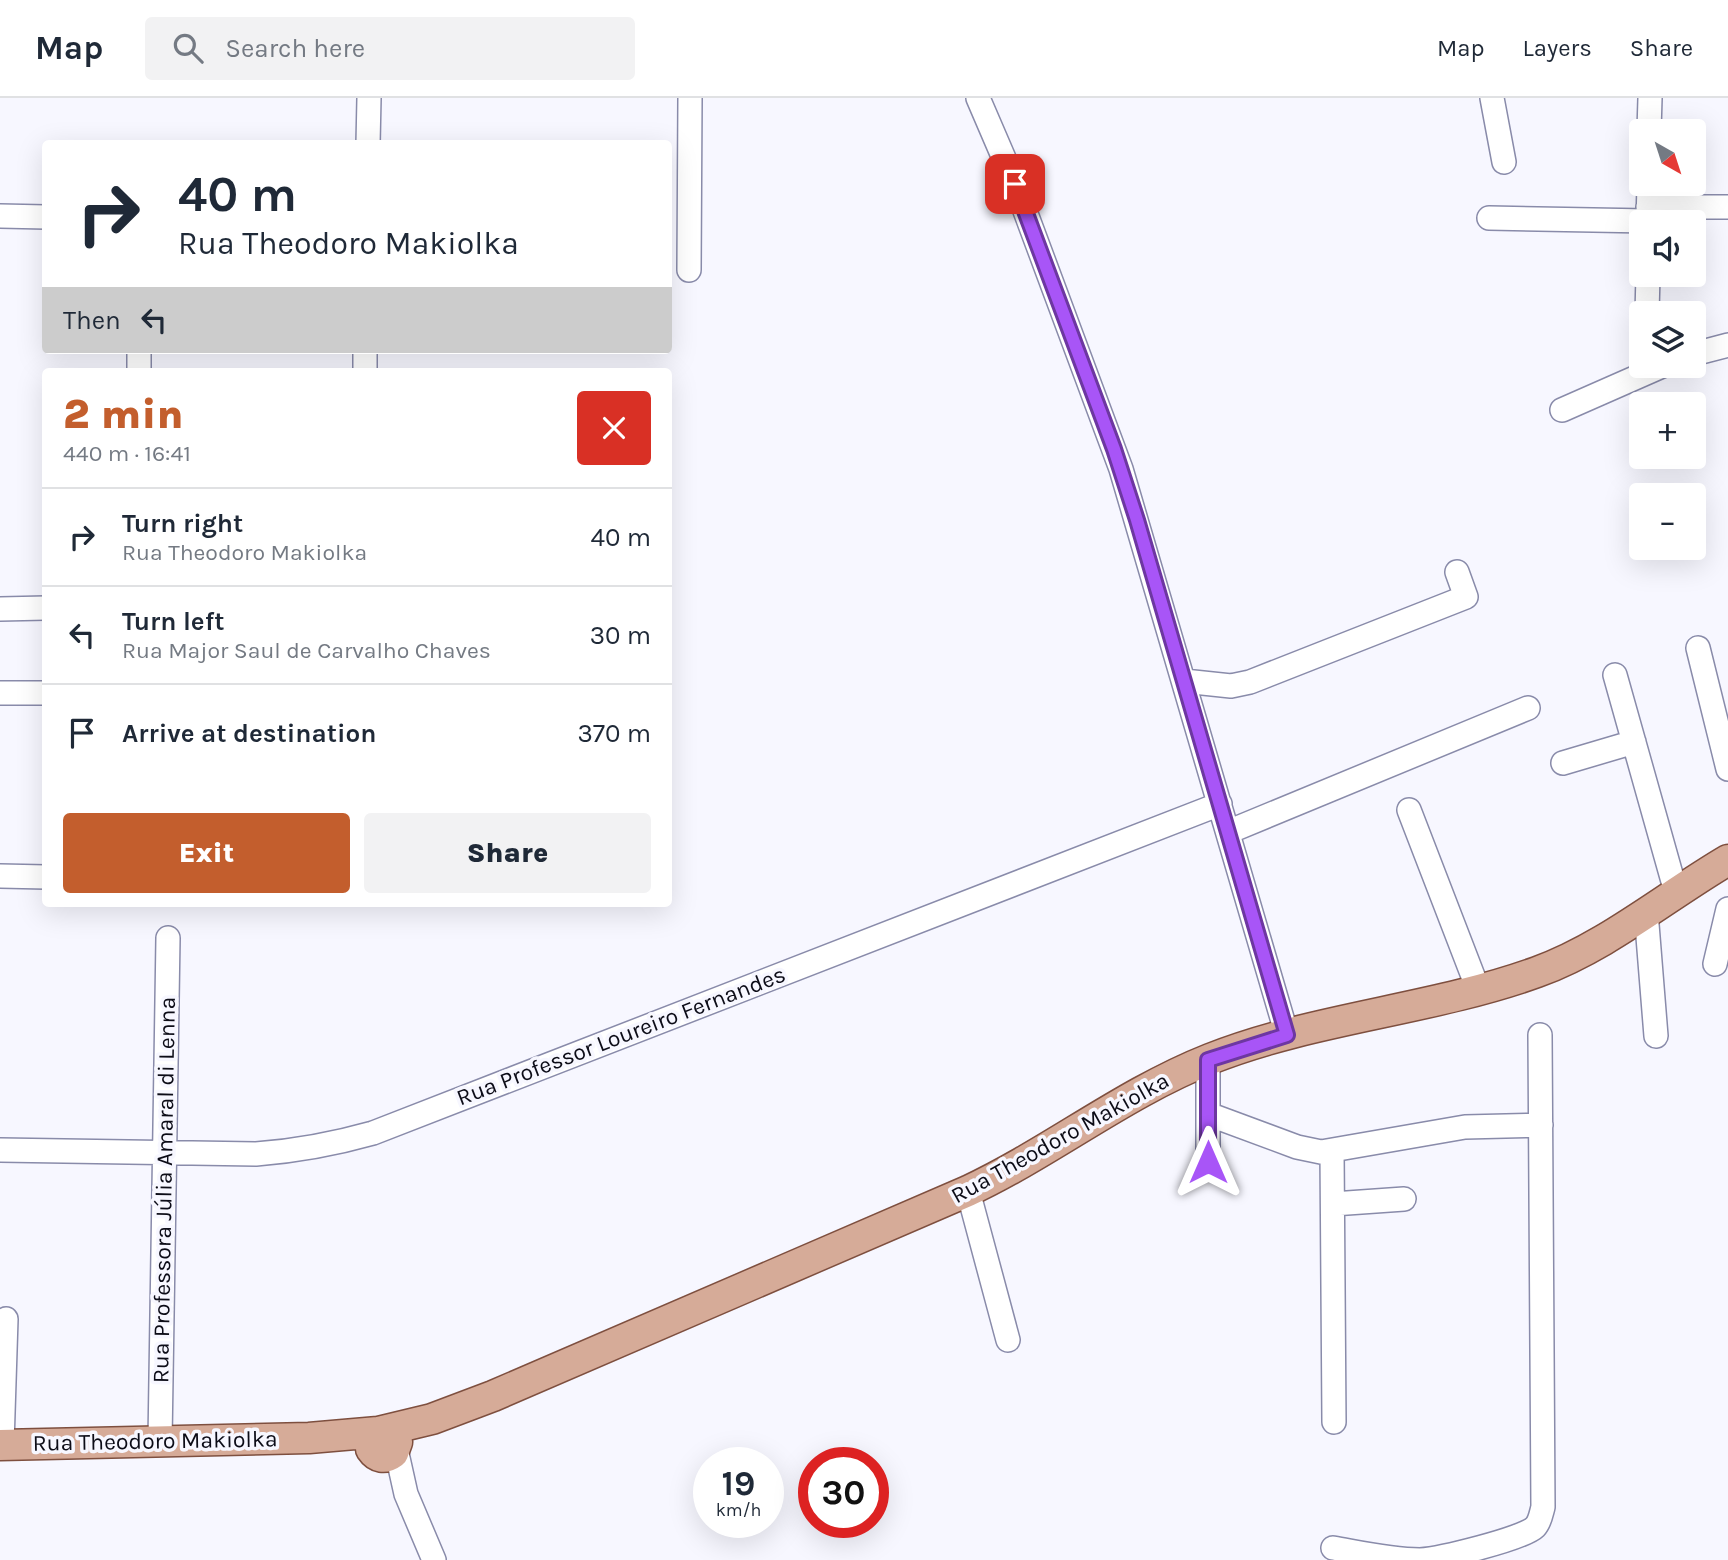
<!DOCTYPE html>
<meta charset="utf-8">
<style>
body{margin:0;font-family:Karla,sans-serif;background:#f2f2f3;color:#1f2937;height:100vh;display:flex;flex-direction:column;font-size:26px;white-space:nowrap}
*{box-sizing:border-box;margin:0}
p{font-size:23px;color:#747a83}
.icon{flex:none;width:38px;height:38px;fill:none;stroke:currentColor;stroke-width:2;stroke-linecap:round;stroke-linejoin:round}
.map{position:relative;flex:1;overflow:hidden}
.details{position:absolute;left:42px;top:270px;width:630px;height:539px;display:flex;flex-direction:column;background:#fff;border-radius:7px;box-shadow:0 7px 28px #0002}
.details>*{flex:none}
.hud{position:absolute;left:42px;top:42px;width:630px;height:214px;border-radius:7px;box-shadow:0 7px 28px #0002;background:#fff;color:#1f2937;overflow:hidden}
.needle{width:46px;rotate:141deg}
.buttons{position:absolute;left:1629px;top:21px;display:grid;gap:14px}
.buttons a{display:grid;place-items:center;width:77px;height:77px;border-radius:7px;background:#fff;box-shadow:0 7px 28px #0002;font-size:35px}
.speed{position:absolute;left:693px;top:1349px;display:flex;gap:14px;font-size:35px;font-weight:700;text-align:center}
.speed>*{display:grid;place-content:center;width:91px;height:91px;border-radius:50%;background:#fff;box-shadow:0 7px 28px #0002;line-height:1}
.speed small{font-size:18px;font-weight:400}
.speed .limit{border:10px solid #d22;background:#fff;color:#111}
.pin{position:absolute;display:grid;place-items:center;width:60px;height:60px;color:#fff;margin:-30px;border-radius:14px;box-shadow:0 4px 10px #0006}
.me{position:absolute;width:77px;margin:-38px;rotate:0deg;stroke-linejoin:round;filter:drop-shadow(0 0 5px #0008)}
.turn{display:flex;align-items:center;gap:24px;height:147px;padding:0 21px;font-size:32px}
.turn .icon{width:91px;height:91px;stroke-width:2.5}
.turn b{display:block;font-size:49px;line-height:60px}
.then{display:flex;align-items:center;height:66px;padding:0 21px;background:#0003;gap:14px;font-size:26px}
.round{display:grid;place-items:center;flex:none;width:74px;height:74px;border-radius:7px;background:#f2f2f3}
.head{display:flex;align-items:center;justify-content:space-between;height:119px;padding:0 21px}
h1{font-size:42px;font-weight:800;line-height:52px;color:#c35e2d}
.primary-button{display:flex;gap:14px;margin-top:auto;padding:14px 21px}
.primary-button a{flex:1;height:80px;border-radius:7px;background:#c35e2d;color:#fff;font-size:28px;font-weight:800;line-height:80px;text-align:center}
.primary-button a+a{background:#f2f2f3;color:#1f2937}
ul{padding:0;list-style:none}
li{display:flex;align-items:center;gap:21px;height:98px;padding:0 21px;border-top:2px solid #e0e1e3}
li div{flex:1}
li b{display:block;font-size:26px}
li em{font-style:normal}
header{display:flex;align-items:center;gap:42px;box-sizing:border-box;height:98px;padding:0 35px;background:#fff;border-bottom:2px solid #e0e1e3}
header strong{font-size:33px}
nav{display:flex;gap:38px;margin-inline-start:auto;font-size:24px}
.search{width:490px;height:63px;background:#f2f2f3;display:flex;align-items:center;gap:18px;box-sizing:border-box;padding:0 24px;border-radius:7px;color:#747a83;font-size:26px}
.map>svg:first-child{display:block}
</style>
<header>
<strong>Map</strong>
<div class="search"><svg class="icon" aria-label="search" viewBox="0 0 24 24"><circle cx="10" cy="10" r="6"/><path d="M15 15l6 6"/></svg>Search here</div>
<nav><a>Map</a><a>Layers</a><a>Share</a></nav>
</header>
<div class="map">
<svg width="1728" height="1462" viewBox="0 0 1728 1462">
<rect width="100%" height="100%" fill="#f7f7ff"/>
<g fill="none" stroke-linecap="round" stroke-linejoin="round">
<g stroke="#898baa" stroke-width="26">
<path id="minor" d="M978,0L1015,86L1121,371L1287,937
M1492,0L1504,64
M1649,33L1650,0
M368,46L369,0
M1648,109H1728
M0,118L46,119
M1489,120L1648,123
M1648,124L1649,86
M689,172L690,0
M1647,215L1648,177
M1694,256L1728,247
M139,273V252
M365,273V252
M1562,312L1662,268
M0,511L46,510
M1698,550L1728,671
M1615,577L1676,794
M1184,583L1231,588L1250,584L1466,499L1457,474
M0,595H46
M1563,665L1634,644
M1409,712L1478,891
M1228,734L1528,610
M0,778L46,779
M1646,814L1656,938
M1715,866L1728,811
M1208,962V1064
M1208,1016L1297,1049L1321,1054L1465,1029L1541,1027
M0,1052L256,1056C296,1053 334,1046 373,1035L1220,706
M1332,1053L1334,1324
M968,1093L1008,1242
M1333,1106L1404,1101
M160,1343L168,840
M2,1346L6,1221
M396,1351L406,1396L434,1462
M1333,1450C1361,1455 1391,1462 1420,1462C1439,1461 1523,1441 1535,1429C1540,1424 1541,1416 1543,1409L1540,937"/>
</g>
<g stroke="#7e4f3f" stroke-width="33">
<path id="major" d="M378,1334L372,1339L371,1351C377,1360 385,1361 393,1355L397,1344L393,1337L386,1333
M0,1347L309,1340L378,1334L432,1321L493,1298L968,1093C1051,1054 1124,995 1210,961C1313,920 1432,912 1537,874C1606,849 1665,799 1728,762"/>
</g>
<use href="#minor" stroke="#fff" stroke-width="23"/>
<use href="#major" stroke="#d6ab98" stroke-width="30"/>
</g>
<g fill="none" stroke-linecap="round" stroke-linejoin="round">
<g stroke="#6d37a1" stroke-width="18">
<path id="route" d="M1015,86L1114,351L1137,422L1287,937L1208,962V1064"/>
</g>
<use href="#route" stroke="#a855f7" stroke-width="12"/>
</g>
<g text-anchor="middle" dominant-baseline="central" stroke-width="7" stroke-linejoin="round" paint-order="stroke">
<g font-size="23" fill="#0c0c17" stroke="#f7f7ff">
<text transform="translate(621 938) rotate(-21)">Rua Professor Loureiro Fernandes</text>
<text transform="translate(1060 1040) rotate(-29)">Rua Theodoro Makiolka</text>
<text transform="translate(164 1092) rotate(-89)">Rua Professora Júlia Amaral di Lenna</text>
<text transform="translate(155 1343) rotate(-1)">Rua Theodoro Makiolka</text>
</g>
</g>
</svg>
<div class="buttons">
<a><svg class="needle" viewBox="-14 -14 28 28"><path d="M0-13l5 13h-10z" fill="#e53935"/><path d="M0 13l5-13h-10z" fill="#747a83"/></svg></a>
<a><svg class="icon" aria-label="sound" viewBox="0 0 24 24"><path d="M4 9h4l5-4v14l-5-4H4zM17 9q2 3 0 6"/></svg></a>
<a><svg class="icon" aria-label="layers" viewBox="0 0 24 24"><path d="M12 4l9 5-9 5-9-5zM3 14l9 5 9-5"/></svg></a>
<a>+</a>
<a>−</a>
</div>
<div class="speed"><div>19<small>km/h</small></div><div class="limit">30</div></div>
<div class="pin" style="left:1015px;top:86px;background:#d93025"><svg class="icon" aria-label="arrive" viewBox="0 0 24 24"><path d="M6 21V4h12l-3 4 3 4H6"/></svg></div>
<svg class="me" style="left:1208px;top:1064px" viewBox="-20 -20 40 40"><path d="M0-17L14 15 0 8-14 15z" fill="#a855f7" stroke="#fff" stroke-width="4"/></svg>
<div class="hud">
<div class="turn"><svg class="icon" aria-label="right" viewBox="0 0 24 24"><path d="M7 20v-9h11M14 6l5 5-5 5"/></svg><div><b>40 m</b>Rua Theodoro Makiolka</div></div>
<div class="then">Then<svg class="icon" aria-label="left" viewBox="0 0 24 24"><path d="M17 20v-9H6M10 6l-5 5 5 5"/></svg></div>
</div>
<section class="details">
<div class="head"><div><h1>2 min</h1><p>440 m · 16:41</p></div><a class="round" style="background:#d93025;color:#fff"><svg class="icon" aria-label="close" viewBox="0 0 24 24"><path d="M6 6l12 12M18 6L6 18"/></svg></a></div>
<ul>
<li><svg class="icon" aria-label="right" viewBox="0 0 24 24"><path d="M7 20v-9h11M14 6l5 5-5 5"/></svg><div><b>Turn right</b><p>Rua Theodoro Makiolka</p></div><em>40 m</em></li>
<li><svg class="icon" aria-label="left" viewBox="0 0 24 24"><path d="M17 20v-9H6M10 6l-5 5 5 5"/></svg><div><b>Turn left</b><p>Rua Major Saul de Carvalho Chaves</p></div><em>30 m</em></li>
<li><svg class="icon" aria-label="arrive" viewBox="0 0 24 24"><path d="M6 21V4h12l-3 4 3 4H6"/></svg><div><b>Arrive at destination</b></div><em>370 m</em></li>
</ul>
<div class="primary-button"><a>Exit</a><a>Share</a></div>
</section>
</div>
